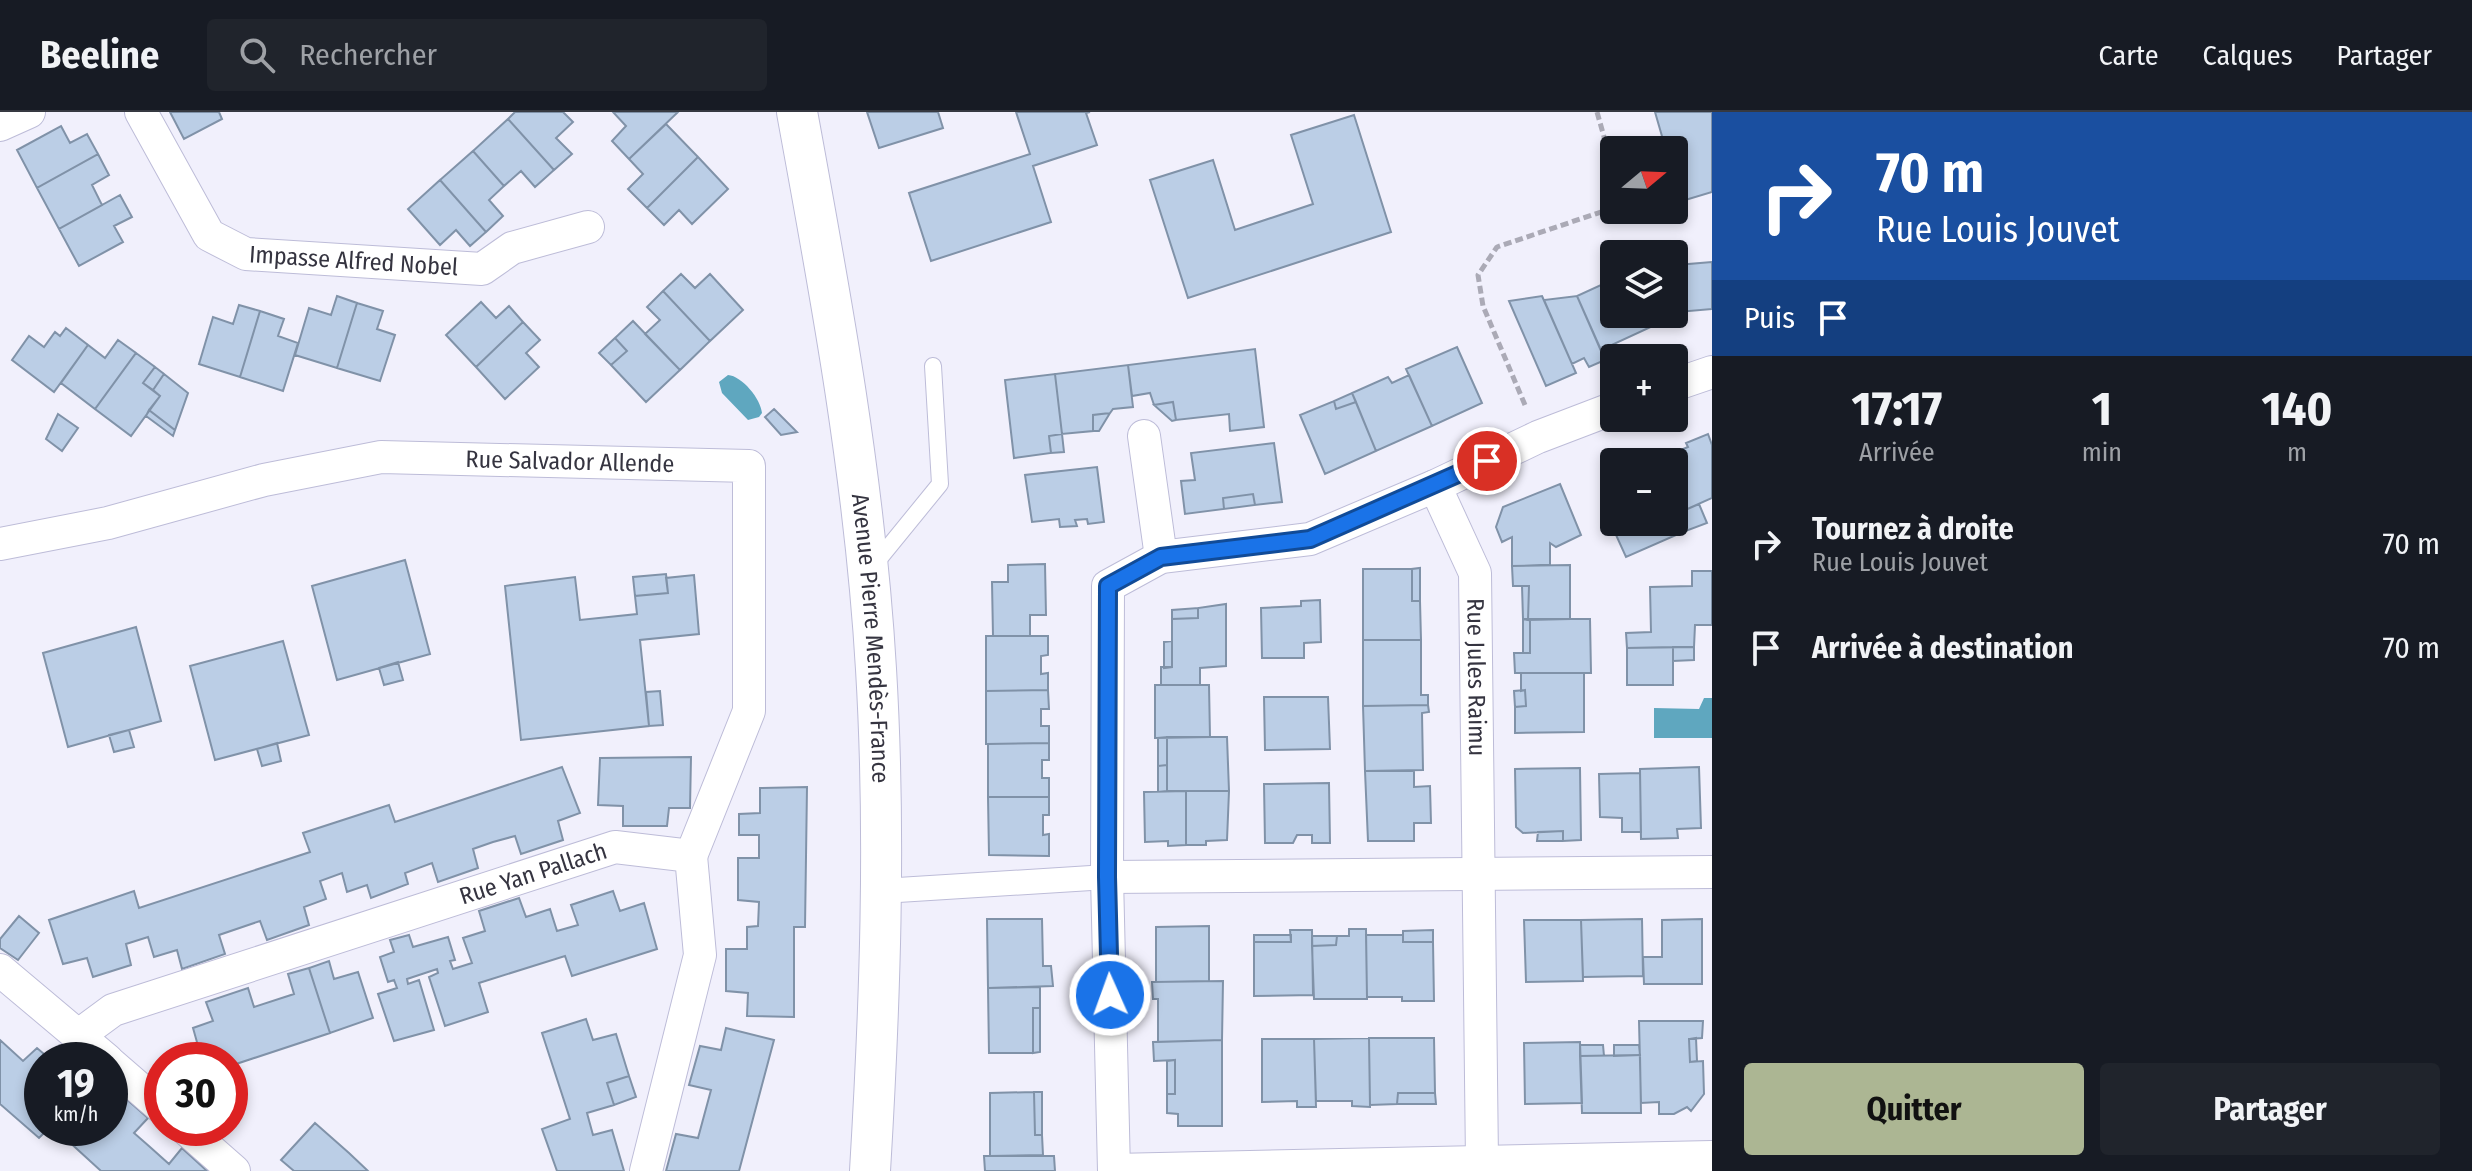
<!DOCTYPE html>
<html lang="fr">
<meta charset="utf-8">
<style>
body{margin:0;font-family:"Fira Sans Condensed",sans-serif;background:#20242c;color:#f1f3f6;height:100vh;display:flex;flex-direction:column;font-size:30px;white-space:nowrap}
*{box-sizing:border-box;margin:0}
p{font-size:26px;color:#9ea1a6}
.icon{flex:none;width:44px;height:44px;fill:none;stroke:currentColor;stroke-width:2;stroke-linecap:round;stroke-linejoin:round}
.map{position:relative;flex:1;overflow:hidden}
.panel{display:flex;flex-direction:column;background:#171b24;width:760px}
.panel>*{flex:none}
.hud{background:#1a4fa0;color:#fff;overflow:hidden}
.needle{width:52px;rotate:71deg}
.controls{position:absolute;left:1600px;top:24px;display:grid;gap:16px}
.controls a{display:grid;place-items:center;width:88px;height:88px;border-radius:8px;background:#171b24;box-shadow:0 4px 12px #0003;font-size:40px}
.speed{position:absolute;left:24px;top:930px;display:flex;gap:16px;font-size:40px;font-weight:700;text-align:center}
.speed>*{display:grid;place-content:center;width:104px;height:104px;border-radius:50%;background:#171b24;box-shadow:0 4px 12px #0003;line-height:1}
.speed small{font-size:20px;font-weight:400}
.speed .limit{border:12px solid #d22;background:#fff;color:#111}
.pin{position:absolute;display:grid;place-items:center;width:68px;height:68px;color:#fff;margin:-34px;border:4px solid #fff;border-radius:50%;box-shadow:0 2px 8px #0007}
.me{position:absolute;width:88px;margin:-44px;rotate:358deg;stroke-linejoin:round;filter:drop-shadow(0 0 6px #0008)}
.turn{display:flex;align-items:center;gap:28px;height:168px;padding:0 32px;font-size:36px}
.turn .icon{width:104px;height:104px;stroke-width:2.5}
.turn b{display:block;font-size:56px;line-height:68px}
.then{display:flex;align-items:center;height:76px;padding:0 32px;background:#0003;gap:16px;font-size:30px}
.eta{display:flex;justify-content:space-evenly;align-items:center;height:136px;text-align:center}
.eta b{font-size:48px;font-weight:700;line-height:56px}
.button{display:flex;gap:16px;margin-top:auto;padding:16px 32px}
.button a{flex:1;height:92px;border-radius:8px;background:#acb693;color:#111;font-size:32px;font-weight:700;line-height:92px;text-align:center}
.button a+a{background:#20242c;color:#f1f3f6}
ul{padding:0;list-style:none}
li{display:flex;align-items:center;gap:24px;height:104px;padding:0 32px}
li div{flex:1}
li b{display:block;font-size:30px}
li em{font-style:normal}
header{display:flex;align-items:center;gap:48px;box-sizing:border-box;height:112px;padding:0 40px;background:#171b24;border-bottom:2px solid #363941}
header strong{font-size:38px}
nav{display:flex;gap:44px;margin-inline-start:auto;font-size:28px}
.search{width:560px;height:72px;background:#20242c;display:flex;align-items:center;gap:20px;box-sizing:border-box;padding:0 28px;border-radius:8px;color:#9ea1a6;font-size:30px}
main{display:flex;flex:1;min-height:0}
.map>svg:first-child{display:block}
</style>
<header>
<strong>Beeline</strong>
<div class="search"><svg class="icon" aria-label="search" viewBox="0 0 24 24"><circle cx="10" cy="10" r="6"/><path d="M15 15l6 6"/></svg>Rechercher</div>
<nav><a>Carte</a><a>Calques</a><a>Partager</a></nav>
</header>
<main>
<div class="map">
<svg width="1712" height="1059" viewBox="0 0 1712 1059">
<rect width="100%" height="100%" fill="#f1f0fc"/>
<path fill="#5fa7bf" d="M728,263C742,264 761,287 762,301L759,305L748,308L722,281L719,270Z
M1704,586H1712V626H1654V596L1699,597Z"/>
<path fill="#bbcee6" stroke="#8092a8" stroke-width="2" d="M170,0H219L222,7L184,27Z
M515,0H563L573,10L556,26L572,42L554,58L508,7Z
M613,0H678L629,47L612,29L626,14Z
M867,0H938L943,16L879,36Z
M1016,0H1090L1086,1L1097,33L1033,54L1051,110L931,149L909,81L1030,42Z
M1655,0H1712V80L1682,89L1674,63V38H1666Z
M1354,3L1391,120L1188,186L1150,68L1213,48L1235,118L1313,92L1291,23Z
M508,7L554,58L535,75L521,59L504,74L473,39Z
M666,12L698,45L647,96L628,77L643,62L629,47Z
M61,14L70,31L87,22L98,42L37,76L17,38Z
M473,39L504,74L489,88L503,104L486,120L440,68Z
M98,42L109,63L92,73L102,93L59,117L37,76Z
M698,45L728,77L692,112L679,98L664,113L647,96Z
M440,68L486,120L470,134L456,118L440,133L408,97Z
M120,83L132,105L114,114L123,130L79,154L59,117Z
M1712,150V197L1678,200L1677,153Z
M681,162L695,176L710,162L743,198L710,229L663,179Z
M1614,167V202H1650L1655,213L1601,238L1577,184Z
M663,179L710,229L680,258L645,222L660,208L647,195Z
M337,184L357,191L337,256L295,243L309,196L331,203Z
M1542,184L1576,261L1546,274L1509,189Z
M1577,184L1605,248L1589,255L1584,246L1572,252L1544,188Z
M481,190L496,206L509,194L523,210L476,255L446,223Z
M357,191L383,199L377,217L395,223L380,269L337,256Z
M239,193L260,199L240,265L199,252L213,205L233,212Z
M260,199L284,207L278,224L298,231L283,279L240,265Z
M633,209L680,258L646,290L611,253L627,239L615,226Z
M523,210L540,228L526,241L539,255L505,287L476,255Z
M66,216L88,233L54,280L12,248L29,224L44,235L55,220L60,224Z
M615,226L627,239L611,253L599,241Z
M118,228L136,241L95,297L61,271L88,233L105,246Z
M1457,235L1482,291L1432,314L1406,257Z
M1255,237L1264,315L1230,319L1229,302L1176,308L1173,290L1154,293L1150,281L1132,284L1128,253Z
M136,241L155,255L143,271L160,284L131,324L95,297Z
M1128,253L1133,295L1113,297L1110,301L1093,303V319L1062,322L1055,262Z
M155,255L164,262L153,278L143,271Z
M164,262L188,281L175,318L149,298L160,284L153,278Z
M1055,262L1062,322L1049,324L1051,341L1014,346L1005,268Z
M1409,263L1432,314L1376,339L1352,281L1388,265L1392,271Z
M1352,281L1356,290L1336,297L1334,289Z
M1334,289L1336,297L1356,290L1376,339L1325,362L1300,303Z
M1173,290L1176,308L1172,309L1154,293Z
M774,297L797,320L781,323L765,305Z
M149,298L175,318L173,324L146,304Z
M1110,301L1099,319H1093V303Z
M58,302L78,316L62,339L46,327Z
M1062,322L1064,340L1051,341L1049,324Z
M1708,322L1712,333V386L1676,402L1674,350H1653L1650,344L1668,338L1669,343L1688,335L1686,331Z
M1274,331L1282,390L1255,393L1253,382L1223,386L1224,397L1185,402L1181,369L1195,368L1191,341Z
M1097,355L1104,410L1088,412L1087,407L1075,408L1077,414L1060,415L1059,407L1032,410L1025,363Z
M1560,372L1581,423L1556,435L1550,431V453L1512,454V425L1502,430L1496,415L1503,395Z
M1253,382L1255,393L1224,397L1223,386Z
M1614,387V410H1674V398L1683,420L1626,445L1602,392Z
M1699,392L1707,411L1683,420L1676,402Z
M405,448L430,542L337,568L312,474Z
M1045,452L1046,503H1030V524H993L992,470H1008V453Z
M1570,453V507L1528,508L1529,474H1513L1512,454Z
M1420,456V489H1412V457Z
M1363,457H1412V489H1420L1421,528H1363Z
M1692,459H1712V513H1695L1694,535L1627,536L1626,521L1651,520L1650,475L1692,474Z
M666,462L668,481L635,484L633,465Z
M694,463L699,522L640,528L649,614L521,628L505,474L575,465L580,508L637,502L635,484L668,481L666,466Z
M1522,474H1529L1528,508L1523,507Z
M1320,488L1321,530L1304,531V546H1262L1261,496L1301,494V489Z
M1226,492V554L1200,556V573H1161V555H1172V507L1198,506V496Z
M1198,496V506L1172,507V498Z
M1523,507H1530V541H1523Z
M1530,507H1590L1591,561H1515L1514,541H1530Z
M136,515L161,609L68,635L43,541Z
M986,524H1048V543L1041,544V562L1048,561V578L986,579Z
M1363,528H1421V583H1428V593L1363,594Z
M283,529L309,623L215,648L190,554Z
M1172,529V555L1164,556V530Z
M1673,535H1694V548L1673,549Z
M1673,535V573H1627V536Z
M398,550L403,568L384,573L379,556Z
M1521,561H1584V620L1515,621V595L1526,594L1525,578L1521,579Z
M1155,573H1209L1210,625L1155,626Z
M1048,578L1049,597H1041V614H1049V631L986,632V579Z
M1525,578L1526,594L1515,595L1514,579Z
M660,579L663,613L649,614L646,580Z
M1264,585H1328L1330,637L1265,638Z
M1428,593L1429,600L1422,601L1423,658L1365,659L1363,594Z
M129,618L134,635L114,640L109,623Z
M1167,625V653L1158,654V626Z
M1167,625H1227L1229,679H1167Z
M277,631L281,649L262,654L257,637Z
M1049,631V648H1042V666H1049V685H988V632Z
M691,645L690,696H669L667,714H623V694L598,693L600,646Z
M1167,653V679L1158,680V654Z
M562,655L580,701L558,709L563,728L521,742L515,724L493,730L473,737L478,756L438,770L432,751L405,761L408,772L371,786L367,773L347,780L342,761L320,769L326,787L304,795L309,813L267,828L260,809L219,823L225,842L182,857L177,838L154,845L148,825L126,832L131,853L93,865L87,846L63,852L49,808L134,779L139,796L310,740L303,721L389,693L395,710Z
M1699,655L1701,716L1677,717L1678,726L1641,727L1640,657Z
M1580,656L1581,728L1563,729V719L1523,721L1516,715L1515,657Z
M1365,659H1414V675L1430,674L1431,711H1414V729H1368Z
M1640,661L1641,720H1622V706L1600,705L1599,662Z
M1329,671L1330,731H1312V723H1297L1293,731H1265L1264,672Z
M807,675L805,815H794V905L747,904L748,881L726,879V837H747V815L758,814L759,790L738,788V746H759V723H739V702L760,701V676Z
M1186,679H1229L1227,728L1206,729V733H1186Z
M1186,679V733L1168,734V729L1145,730L1144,680Z
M988,685H1049V703H1043V723L1049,722V744L989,743Z
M1563,719V729H1537L1538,720Z
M613,779L620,799L644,791L657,837L572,864L565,844L479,871L488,900L445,914L429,865L438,861L437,857L407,867L408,872L419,868L434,918L394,929L378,882L397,876L394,868L388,870L380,845L394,840L390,828L409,823L413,835L448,825L455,848L450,849L453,857L472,851L463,826L485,819L479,799L519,786L526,805L550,797L557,819L578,813L571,793Z
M19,804L39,821L18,848L0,836V827Z
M987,807H1042L1043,854H1051L1053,874L988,876Z
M1642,807L1643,864L1583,865L1581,808Z
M1702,807V872H1644L1643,845H1662V808Z
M1524,808H1581L1583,869L1526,870Z
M1209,814V869L1156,870V815Z
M1349,817H1366L1367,887H1314L1312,834L1336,833L1337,824H1349Z
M1290,818H1312L1313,883L1254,884V830H1291Z
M1433,818V830H1403V819Z
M1254,823H1291V830H1254Z
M1366,823H1403V830H1433L1434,889H1402V885H1367Z
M1312,824H1337L1336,833L1312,834Z
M329,849L334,867L358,860L373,906L330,921L309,856Z
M309,856L330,921L230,954V948H202L193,916L213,909L206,890L248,876L254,895L294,882L288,862Z
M1223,869L1222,928L1158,930V887H1153L1152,870Z
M1040,875V896H1033V941H989L988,876Z
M1033,896H1040V940L1033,941Z
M586,907L593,928L616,922L629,964L607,971L614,993L587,1001L593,1023L612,1018L624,1059H557L542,1017L570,1007L542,921Z
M1639,909H1703L1702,926L1689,927L1690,950L1703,949L1704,982L1691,999L1687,995L1674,1002H1659V990L1641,991Z
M726,916L774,928L739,1059H666L676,1022L698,1026L711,978L689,973L700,934L721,938Z
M1369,926H1434L1435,981H1398L1397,992L1370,993Z
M1369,926L1370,995L1352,994V989H1316L1314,927Z
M1696,926L1697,949L1690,950L1689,927Z
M1262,927H1314L1316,995H1297V989L1262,990Z
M0,928L23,949L37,936L51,948H42V1016H49L39,1026L0,992Z
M1222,928V1014H1178V1002L1167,1001V982H1175V948L1154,949L1153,930Z
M1580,930L1582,991L1525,992L1524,931Z
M1580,933H1603L1604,944H1580Z
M1614,933H1639L1640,943L1614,944Z
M1640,943L1641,1001H1582L1580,944Z
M1175,948V982H1167V949Z
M629,964L636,985L614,993L607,971Z
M115,977L148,1006L134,1021L150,1035L169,1052L182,1036L207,1059H101L54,1016H110V983Z
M1034,980H1042V1023H1035Z
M1034,980L1035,1023H1042L1043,1043L990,1044V981Z
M1398,981H1435L1436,992H1397Z
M315,1011L349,1041L368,1059H294L281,1048Z
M984,1044H1054L1055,1059H985Z"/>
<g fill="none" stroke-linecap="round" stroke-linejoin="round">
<g stroke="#bdbcd8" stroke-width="18">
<path id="service" d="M874,453L940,372L933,254"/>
</g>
<g stroke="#bdbcd8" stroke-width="26">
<path id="pedestrian" d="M882,779L1107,765"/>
</g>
<g stroke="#bdbcd8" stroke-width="34">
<g id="minor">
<path id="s1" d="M141,0L209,123L246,142L482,157L512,136L588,115"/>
<path d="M0,13L29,0"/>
<path d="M1674,273L1712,260"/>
<path d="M1144,324L1161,445"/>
<path id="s2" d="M1435,374L1475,461L1482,1049"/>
<path id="s3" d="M0,432L108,411L264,368L381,345L749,354V599L691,744"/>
<path d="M1107,765L1712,760"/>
<path d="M0,858L107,948"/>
<path id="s4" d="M79,923L113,898L615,735L691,744L700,843L646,1059"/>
<path d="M110,951L162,996"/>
<path d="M185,1016L234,1059"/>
<path d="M1114,1058L1712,1045"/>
<path d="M1114,1059L1107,765L1108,474L1161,445L1310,427L1435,374L1538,325L1614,296"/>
</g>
</g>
<g stroke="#bdbcd8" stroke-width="42">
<g id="tertiary">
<path id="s5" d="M797,0C831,185 865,369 876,557C886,724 880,892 870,1059"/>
</g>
</g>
<path stroke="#abaab6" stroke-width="5" stroke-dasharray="8 4" stroke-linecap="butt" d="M1597,0L1614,60
M1525,293L1483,194L1478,163L1497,135L1607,98L1614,90"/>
<use href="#service" stroke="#fff" stroke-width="16"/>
<use href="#pedestrian" stroke="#fff" stroke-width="24"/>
<use href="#minor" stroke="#fff" stroke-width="32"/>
<use href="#tertiary" stroke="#fff" stroke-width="40"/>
</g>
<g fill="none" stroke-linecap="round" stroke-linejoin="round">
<g stroke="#114b97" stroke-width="20">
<path id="route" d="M1110,883L1107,765L1108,474L1161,445L1310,427L1487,349"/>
</g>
<use href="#route" stroke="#1a73e8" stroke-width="14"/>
</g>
<g text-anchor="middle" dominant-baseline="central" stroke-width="8" stroke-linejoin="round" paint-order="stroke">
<g font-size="24" fill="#353440" stroke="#f1f0fc">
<text stroke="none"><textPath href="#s1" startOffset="290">Impasse Alfred Nobel</textPath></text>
<text stroke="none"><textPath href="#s3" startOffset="580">Rue Salvador Allende</textPath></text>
<text stroke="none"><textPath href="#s5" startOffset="532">Avenue Pierre Mendès-France</textPath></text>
<text stroke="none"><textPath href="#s2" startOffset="200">Rue Jules Raimu</textPath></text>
<text stroke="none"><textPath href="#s4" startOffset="484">Rue Yan Pallach</textPath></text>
</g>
</g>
</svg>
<div class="controls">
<a><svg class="needle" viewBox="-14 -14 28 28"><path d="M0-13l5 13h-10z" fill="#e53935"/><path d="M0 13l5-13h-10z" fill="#9ea1a6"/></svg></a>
<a><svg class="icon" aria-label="layers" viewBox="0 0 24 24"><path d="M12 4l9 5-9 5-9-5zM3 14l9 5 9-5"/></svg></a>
<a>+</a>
<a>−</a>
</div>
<div class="speed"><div>19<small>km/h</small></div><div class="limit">30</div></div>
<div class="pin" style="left:1487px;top:349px;background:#d93025"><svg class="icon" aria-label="arrive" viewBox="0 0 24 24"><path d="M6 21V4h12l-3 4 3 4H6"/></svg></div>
<svg class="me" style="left:1110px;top:883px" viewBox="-20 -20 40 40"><circle r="17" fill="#1a73e8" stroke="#fff" stroke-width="3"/><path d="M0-11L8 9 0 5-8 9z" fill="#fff"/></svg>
</div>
<section class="panel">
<div class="hud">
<div class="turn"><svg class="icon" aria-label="right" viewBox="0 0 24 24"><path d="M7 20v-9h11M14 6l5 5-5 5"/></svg><div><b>70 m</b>Rue Louis Jouvet</div></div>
<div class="then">Puis<svg class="icon" aria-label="arrive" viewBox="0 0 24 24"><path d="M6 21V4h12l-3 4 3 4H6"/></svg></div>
</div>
<div class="eta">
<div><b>17:17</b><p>Arrivée</p></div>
<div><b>1</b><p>min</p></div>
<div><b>140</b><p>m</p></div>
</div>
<ul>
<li><svg class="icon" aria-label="right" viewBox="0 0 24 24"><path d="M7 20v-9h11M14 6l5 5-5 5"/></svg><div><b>Tournez à droite</b><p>Rue Louis Jouvet</p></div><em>70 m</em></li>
<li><svg class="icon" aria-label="arrive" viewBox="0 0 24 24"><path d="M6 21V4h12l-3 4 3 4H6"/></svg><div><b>Arrivée à destination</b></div><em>70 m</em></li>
</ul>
<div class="button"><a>Quitter</a><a>Partager</a></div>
</section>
</main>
